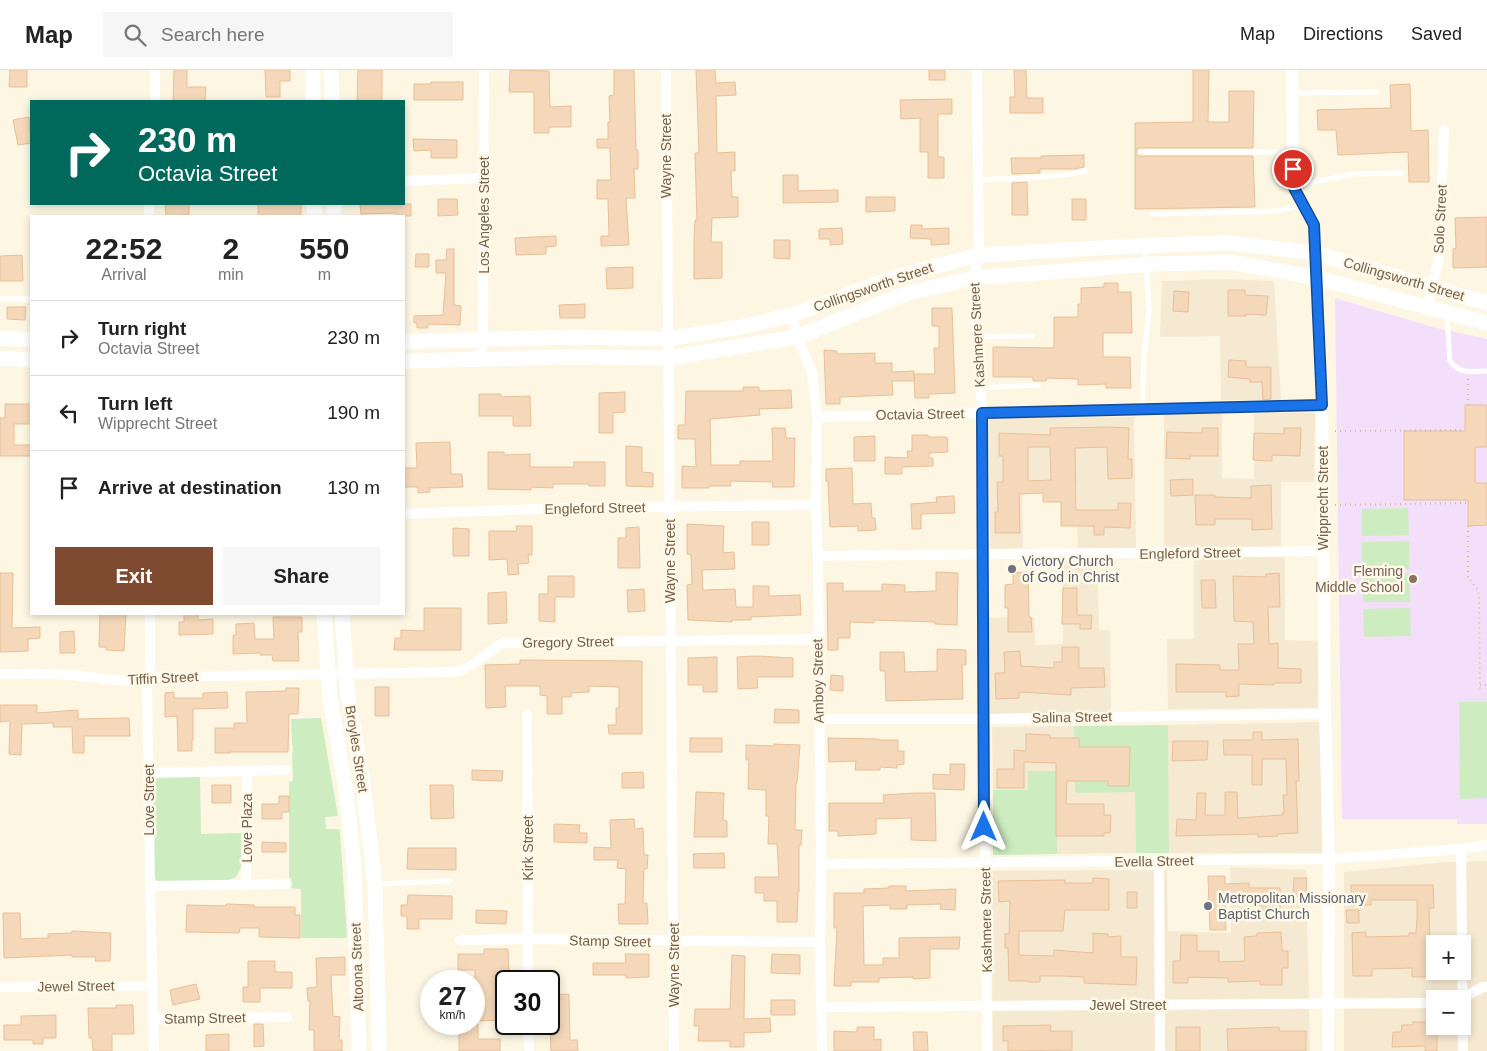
<!DOCTYPE html>
<meta charset="utf-8">
<style>
body{margin:0;font-family:Helvetica,sans-serif;background:#f6f6f6;color:#222;height:100vh;display:flex;flex-direction:column;font-size:19px;white-space:nowrap}
*{box-sizing:border-box;margin:0}
p{font-size:16px;color:#767676}
.icon{flex:none;width:28px;height:28px;fill:none;stroke:currentColor;stroke-width:2;stroke-linecap:round;stroke-linejoin:round}
.map{position:relative;flex:1;overflow:hidden}
.panel{position:absolute;left:30px;top:145px;width:375px;height:400px;display:flex;flex-direction:column;background:#fff;border-radius:0px;box-shadow:0 2px 8px #0003}
.panel>*{flex:none}
.guide{position:absolute;left:30px;top:30px;width:375px;height:105px;border-radius:0px;box-shadow:0 2px 8px #0003;background:#00695c;color:#fff;overflow:hidden}
.tools{position:absolute;left:1426px;top:865px;display:grid;gap:10px}
.tools a{display:grid;place-items:center;width:45px;height:45px;border-radius:0px;background:#fff;box-shadow:0 2px 8px #0003;font-size:25px}
.speed{position:absolute;left:420px;top:900px;display:flex;gap:10px;font-size:25px;font-weight:700;text-align:center}
.speed>*{display:grid;place-content:center;width:65px;height:65px;border-radius:50%;background:#fff;box-shadow:0 2px 8px #0003;line-height:1}
.speed small{font-size:12px;font-weight:400}
.speed .limit{border:2px solid #111;border-radius:8px;background:#fff;color:#111}
.pin{position:absolute;display:grid;place-items:center;width:42px;height:42px;color:#fff;margin:-21px;border:2px solid #fff;border-radius:50%;box-shadow:0 1px 5px #0007}
.me{position:absolute;width:55px;margin:-28px;rotate:0deg;stroke-linejoin:round;filter:drop-shadow(0 0 4px #0008)}
.turn{display:flex;align-items:center;gap:18px;height:105px;padding:0 25px;font-size:22px}
.turn .icon{width:65px;height:65px;stroke-width:2.5}
.turn b{display:block;font-size:35px;line-height:42px}
.eta{display:flex;justify-content:space-evenly;align-items:center;height:85px;text-align:center}
.eta b{font-size:30px;font-weight:700;line-height:35px}
.button{display:flex;gap:10px;margin-top:auto;padding:10px 25px}
.button a{flex:1;height:58px;border-radius:0px;background:#7e4a30;color:#fff;font-size:20px;font-weight:700;line-height:58px;text-align:center}
.button a+a{background:#f6f6f6;color:#222}
ul{padding:0;list-style:none}
li{display:flex;align-items:center;gap:15px;height:75px;padding:0 25px;border-top:1px solid #e0e0e0}
li div{flex:1}
li b{display:block;font-size:19px}
li em{font-style:normal}
header{display:flex;align-items:center;gap:30px;box-sizing:border-box;height:70px;padding:0 25px;background:#fff;border-bottom:1px solid #e0e0e0}
header strong{font-size:24px}
nav{display:flex;gap:28px;margin-inline-start:auto;font-size:18px}
.search{width:350px;height:45px;background:#f6f6f6;display:flex;align-items:center;gap:12px;box-sizing:border-box;padding:0 18px;border-radius:0px;color:#767676;font-size:19px}
.map>svg:first-child{display:block}
</style>
<header>
<strong>Map</strong>
<div class="search"><svg class="icon" aria-label="search" viewBox="0 0 24 24"><circle cx="10" cy="10" r="6"/><path d="M15 15l6 6"/></svg>Search here</div>
<nav><a>Map</a><a>Directions</a><a>Saved</a></nav>
</header>
<div class="map">
<svg width="1487" height="981" viewBox="0 0 1487 981">
<rect width="100%" height="100%" fill="#fdf6e3"/>
<path fill="#f5e9d1" fill-rule="evenodd" d="M1224,209L1274,211L1281,330H1221L1220,266L1160,267L1162,211Z
M1254,343H1315L1314,412H1281V479H1164V344H1222V408L1254,409Z
M1134,347L1136,478H1078L1076,411L1022,412L1023,478L990,479L989,348Z
M1194,487H1285V570L1318,571V638L1168,639L1167,569H1194Z
M1097,490L1099,560H1110L1111,642L990,644L988,548L1034,547L1035,575L1063,574L1062,491Z
M1321,652L1322,783H1169L1168,655Z
M1074,656L1075,722H1135L1136,783L1057,784V701L1029,720H993L992,657Z
M1487,791V981H1344V802L1446,792ZM1435,874H1462V901H1435ZM1435,929H1462V956H1435Z
M1230,797L1306,800L1310,981H993L991,801L1167,800L1168,861L1231,863Z"/>
<path fill="#f3dffa" d="M1335,228L1436,258L1487,269V754H1457V749H1342Z"/>
<path fill="#cdecc0" d="M1408,438L1409,465L1362,466V439Z
M1409,471V499L1362,500V472Z
M1409,504L1410,532H1363V505Z
M1410,538L1411,566L1364,567L1363,539Z
M1459,632H1487V728L1460,729Z
M321,648L338,746L325,747L326,759H339L340,762L347,867L345,868H301V819L290,818L291,808H289V712L293,711L292,682L293,681V676L292,675L291,649Z
M1168,655L1169,783H1136L1135,722L1075,723L1074,656Z
M1028,701H1057V784L993,785V720H1028Z
M159,707H200L201,764L241,763L242,796L236,807L228,810L159,812L155,809L154,805V710Z"/>
<path fill="#f4d8b9" stroke="#e8c098" fill-rule="evenodd" d="M10,0H27V17H9Z
M174,0H187V17H206L205,31H173Z
M265,0H290V11H280V27H266Z
M358,0H382V31H357Z
M510,0L549,1L550,37L571,36V57H549V63H534V22H509Z
M614,0H634L636,80H638V99H634L635,128H626L629,175L601,176V166H609L608,129H597V110H611L610,78H597V69H608V52H610L609,26L614,25Z
M696,0H715L716,13L735,12L736,25L716,26L717,83L735,82V101H731L732,127H738V147L712,148L711,172H722V208L694,209V172L695,150H697L695,83H699Z
M929,0H945V10H929Z
M1014,0H1026L1027,28H1043V43H1010V27H1015Z
M1193,0H1209L1208,52H1229V21H1254L1253,78H1140L1137,79L1136,84L1140,86H1253L1255,137L1135,139V53L1193,52Z
M431,12H463V30H414V14H431Z
M1410,14L1411,61L1428,60L1429,112H1409L1408,82L1338,85L1336,60H1318L1317,40L1391,38L1390,15Z
M952,29V44H938V87H944V108H928V82H920V48L901,49L900,30Z
M29,47L31,73L18,75L13,50Z
M413,69L457,70V88H431V80L414,81Z
M1084,85V97L1075,99H1040V103L1012,104L1011,88H1041V86Z
M783,105H798V121L838,120V132L783,133Z
M1027,112L1028,145H1012V113Z
M866,127H895V141L866,142Z
M438,129H457L458,145L438,146Z
M1072,129H1086V150H1072Z
M165,134H189V145L166,146Z
M258,134H301V146H258Z
M360,134H411V146H396V143L361,144Z
M1487,147V197L1453,198V179L1456,178L1455,148Z
M911,155H922V159L949,158V174L931,175V169L910,168Z
M842,158L843,174L830,175V169H819V159Z
M556,166V176L546,177V184L516,185L515,168Z
M774,170H790V189L774,188Z
M447,179H454V235L461,236L460,255L428,254V258H417V253H414V246L443,245L446,203H436V190H446Z
M416,184H429V197H415Z
M22,185L23,211H0V186Z
M633,197V218L607,219L606,198Z
M1104,213H1118V222H1131L1132,263H1103V287H1130L1131,318H1106V314L1078,315V309L1047,308L1046,311H1033V307H993V277L1054,278V247H1078V234H1081V218L1104,217Z
M1228,220H1245V225L1268,226L1266,245L1246,244V246H1228Z
M1174,221L1189,222L1188,242L1173,241Z
M585,234V248H560L559,235Z
M7,237H26L25,250L7,249Z
M932,238H952L955,323L929,324V328H915L914,304H935L934,278H939V256H932Z
M824,280L837,281V284L875,283V293H892V302L914,301V311H892L893,325L840,327V334H826Z
M1229,290L1246,291V297H1271V329L1263,330L1262,312H1250V309L1228,307Z
M743,317H759V321L791,320L792,338L759,339L760,345L710,349L711,395H740V391H773L772,358H785L786,368H795L794,417H772L773,412L730,411L731,416H709V418H682V396L696,397L695,369H678V355H685L686,321H743Z
M625,322V342L613,343V363H599V323Z
M479,324H501V327L530,326L531,356H513V346H479Z
M5,334H31V354H14V375H31V386H0V348H5Z
M1465,335H1487V377H1475V413H1487V455L1468,456V430H1404V361H1465Z
M1111,357L1129,358L1128,389H1132V408L1108,409L1107,377L1075,378L1076,440H1118V433H1131L1130,458L1104,457V465H1094V456H1061V432H1043V423L1019,424L1020,463H995V442H998L997,412H1003V386H999V363L1050,365V358ZM1028,377H1050L1051,410L1028,411Z
M1202,358H1218V386H1190V389L1166,388L1167,362L1202,363Z
M1284,358H1301L1300,386L1272,385V391L1253,390L1254,363L1284,364Z
M912,365H928V367H947L948,382L929,383V388H933V396L902,397V404H885V387L908,388L907,381H912Z
M875,366V391H854V367Z
M450,372L451,404H462L463,417L429,418L430,422L418,423V417H404V398H417L416,373Z
M626,376L642,377V402L653,403V417L626,416Z
M488,382H504V385L530,384V397H574V392H605V416H589V414H553V418L531,417V420L488,419Z
M852,398L853,434L871,433L872,448H875L876,460L858,461V456L830,457L828,411H826V399Z
M1193,409V425L1171,426L1170,410Z
M1271,415L1272,459L1252,460V449H1215V455H1196L1195,425H1215V427L1251,428V416Z
M954,426L955,443L921,444V459H912L911,434L937,432L936,427Z
M752,452H769V475H752Z
M687,454L724,456L723,483L734,482L735,499L702,500L703,520L735,519L736,537H753V516H769V526L800,525L801,545L751,547V550H732V552L688,550L687,515L692,514L691,485L687,484Z
M516,456H532V485H528L529,493L518,494L519,504L508,505L507,489L489,490V461H517Z
M639,457L640,498H618V468H626V458Z
M453,458L469,459V486H453Z
M936,502L958,503L957,555L935,554V552L874,550V553L850,552V568H838V580H828L827,513H843V521H882V514L905,515V522L936,521Z
M1028,502L1029,547H1031L1032,562H1008V538H1005V515L1013,514V503Z
M0,503H13L12,558L40,557V568L28,569V581L0,582Z
M1279,503L1280,537H1268L1269,574L1278,573V598L1301,599V613H1274V615L1239,614V626L1226,627V622H1176V594L1220,595V600H1239L1238,574H1254L1253,552L1234,551L1233,506L1266,507V504Z
M548,506H574V527H555V552L539,551V524H548Z
M1201,510H1215L1216,538H1202Z
M1063,518H1077V545H1092L1091,559H1080V554H1062Z
M644,519L645,541L628,542L627,520Z
M506,522L507,553L488,554V523Z
M424,538H461V580H394L395,568H401V560L424,561Z
M100,544H126L124,581L106,580V577H99Z
M184,544H198V550L213,549V564L179,565V552H184Z
M273,547H302V562H298L299,591H273L272,585H260V583L233,584V565H236V554L254,553L255,569H274Z
M74,561L75,583H60V562Z
M1062,577H1079V598H1104L1105,617L1071,618V625L1019,622V628L996,629L995,603H1005L1004,582L1020,581L1021,596L1054,598V592H1062Z
M937,579L966,580V595H962L963,629L886,631L885,601H880V582H904L905,602L937,601Z
M756,586L793,588V607H757L758,618L738,619L737,587Z
M717,587V622H703V615H688V588Z
M520,590L642,591V664H609L608,655H616V638H619V617L589,616V622L571,623V627H562V644H547V626L540,625V616H505L506,637L486,638L485,595L520,594Z
M831,605L843,606V621L830,620Z
M375,617H389V646H375Z
M286,618H299L298,644H289L288,682H230V683H215V658H234V653H247L246,622L286,621Z
M174,622V628H203V623L227,622L228,638L193,639V670H192V681H178L177,646L165,647V623Z
M0,635H37V643L78,640V649L129,648L130,666H84V683H73L72,657H53V653L22,654L21,685L9,684L10,651L0,652Z
M775,639L799,640V653H774Z
M1253,662H1262V670L1298,669L1299,711H1296L1298,763L1278,764V766L1258,767V764L1176,766L1177,749L1196,750L1197,723H1206L1205,745H1225V722H1237L1238,748L1282,745V743H1284L1283,725H1287L1286,689H1262V715H1252V685H1224L1223,670H1253Z
M1026,664L1050,665V668H1079V677H1130L1129,716H1108V711H1067L1066,734H1104V745H1111L1110,763H1104V766H1056V693L1024,692V718H997V699H1014V680L1026,681Z
M690,668H722V682H690Z
M828,668L879,669V670H898V681H904V694L897,695V698L880,697V700H855L856,691L829,692Z
M1173,671H1208L1207,690L1172,691Z
M774,674L800,675L797,713H796L795,760H802L801,775H799V822H798L797,852H777V831H764V823H755V807H779L777,774H768L769,746H766V720L748,719L749,690H746V675L774,676Z
M950,694H965L964,720L933,719V704L950,705Z
M472,700L503,701L502,711L472,710Z
M643,702L644,718H622V703Z
M212,715H231V733H212Z
M430,715H453L454,748L431,749Z
M696,722L724,723L723,750L727,751V767H694Z
M916,723H935L936,771L911,770V748L876,749V764L838,766V761H829V733H884L883,725Z
M279,726H289V742H282V749H262V734H279Z
M634,749L635,759L643,758L644,785H648L647,799H644L643,833H647L648,854H619L618,834H625L626,799L617,798L618,790H594V777L611,778L610,750Z
M554,754L580,755L579,763H587V773L554,772Z
M262,772L286,773V782H262Z
M408,778H456V800L407,799Z
M724,783L725,798H694L693,784Z
M1208,806H1225V814L1249,813V818H1280V838H1266V843H1256L1257,833L1225,834L1226,860H1210Z
M1093,808L1109,809V840H1065L1063,861H1019V885L1054,886V880L1093,883V863L1108,864V867L1121,866V887H1137L1136,915L1084,913V907L1061,906H1040V912H1028V911H1009L1008,878H1005V864H1009L1010,831L999,832L998,811L1065,810V813H1093Z
M1294,808H1307L1306,827L1293,826Z
M1351,815H1433L1434,838H1429L1430,887H1433V907H1412V898L1372,899V906H1353L1352,863L1366,862V867L1409,866V863H1416L1417,849V830H1371V835H1351Z
M889,816H906V821L956,819L955,840L940,839L941,834L907,835V839H890V835L863,836L864,895H883V888H899V868L960,867L959,879H930V908L913,909V907L879,908V912H851V916H834L837,858H834V823H864V819L889,818Z
M1127,822H1137V838H1127Z
M408,825L452,826V849H419V859H407V846H401V835H407Z
M226,834L254,835V837H295V845H300V868L259,867V858H240L239,863L186,862L187,835L226,836Z
M476,840L507,841L506,854L476,853Z
M1346,840H1359V853H1347Z
M3,843H20L21,869L48,868V864L72,863V861L111,863L110,891H95L96,887H72V885L4,888Z
M1281,862L1282,881H1288V898H1282V915H1260V911L1228,912V908L1188,907V913H1173V891H1180L1181,865H1197V881H1219V892L1245,891L1244,867L1257,866V863Z
M484,879H508L509,904H503L505,950L474,951V940H475V900H458V884H484Z
M625,884H649V907L626,908V905H593V893H626Z
M772,884L800,885V904L771,903Z
M732,885L745,886L744,949L770,948L771,962L744,963V977H730V971H698L699,956H694L695,939H730Z
M345,887V905H331L333,946L340,947L339,970H342V981H314V960H309L310,931H308L307,918L317,917L316,888Z
M248,891H275V902H292V918H260V932H243V917H248Z
M196,914L200,929L173,935L170,920Z
M569,924L570,970H577L578,981H551L550,958H549V925Z
M771,930H795V945H771Z
M116,935H133L134,964H112V981H93L92,968H89L88,938H116Z
M56,945V968H43V974H33V970H4V955H21V946Z
M1413,952H1427V959H1437V981H1425V976L1392,977L1393,962H1401L1402,955H1413Z
M254,954H263L264,976L254,977Z
M463,954H478V969H500V981H459V962H464Z
M1051,955L1050,961H1072V980L1008,981V971H1003V956Z
M857,957H874V970L881,969V981H834V961L857,962Z
M1176,957H1200V981H1176Z
M1279,957V961H1306V981H1228L1227,959Z
M913,962H927L928,981H914Z
M229,964V981H206V965Z"/>
<g fill="none" stroke-linecap="round" stroke-linejoin="round">
<path stroke="#d9bb9c" stroke-width="2" stroke-dasharray="1 4" stroke-linecap="butt" d="M1468,309V335
M1335,361L1465,360
M1335,435L1468,433
M1468,456V507L1478,520L1479,526L1480,620
M1480,615H1487"/>
<path stroke="#fff" stroke-width="5" d="M1292,23L1377,22
M1140,82H1292
M979,110C1014,108 1051,109 1086,101
M1294,116L1353,104L1402,103
M1152,144L1278,141L1303,135
M0,229H31
M1447,245L1450,291C1460,305 1472,301 1487,301
M977,267L1032,266
M981,318L1039,315
M1142,339L1144,287L1149,241L1145,178
M376,814L450,811"/>
<path stroke="#fff" stroke-width="10" d="M666,0L674,981
M977,0L979,185L973,208L982,343L987,981
M155,31V0
M404,111L484,108
M149,146V134
M1427,236L1439,189L1444,60
M792,245L797,267L812,302L817,347L816,435L818,486L821,794L820,872L822,981
M480,289L483,270L484,0
M817,347L1322,335
M404,444L566,438L816,435
M818,486L1323,481
M150,544V598L147,610L150,816L154,981
M0,604C23,604 47,603 71,605C101,608 131,615 160,607L454,602C476,597 484,583 503,573L818,569
M527,645L528,911
M819,649H984L1325,644
M149,703L286,700
M1461,779L1462,874
M1159,791L1160,981
M821,794L1329,789L1461,779L1487,775
M246,815L247,702
M150,816L287,814
M460,870L528,869L820,872
M1462,896L1463,981
M0,917L153,916
M1460,929L1483,917H1487
M822,937L1435,933
M154,949L287,947
M528,954L529,981"/>
<path stroke="#fff" stroke-width="12" d="M1292,0L1293,116L1314,155L1322,335L1325,644L1329,789L1328,981"/>
<path stroke="#fff" stroke-width="15" d="M313,0V31
M331,0L332,31
M314,134L315,146
M334,134V146
M0,268L31,270
M404,272L572,267L667,269L741,257L792,245L899,206L979,185L1152,175L1230,173L1315,183L1487,233
M0,288L31,290
M404,291L572,287L668,288L797,267L905,224L973,208L1153,194L1230,192L1317,208L1487,253
M324,544L330,629L345,715L354,794L359,981
M342,544L348,626L363,713L375,814L379,981"/>
</g>
<g fill="none" stroke-linecap="round" stroke-linejoin="round">
<g stroke="#114b97" stroke-width="12">
<path id="route" d="M984,757L982,343L1322,335L1314,155L1293,116V99"/>
</g>
<use href="#route" stroke="#1a73e8" stroke-width="9"/>
</g>
<g fill="#6b7280" stroke="#fff9ea" stroke-width="2">
<circle cx="1012" cy="499" r="5"/>
<circle cx="1208" cy="836" r="5"/>
</g>
<circle fill="#8d6e63" stroke="#fff9ea" stroke-width="2" cx="1413" cy="509" r="5"/>
<g text-anchor="middle" dominant-baseline="central" stroke-width="5" stroke-linejoin="round" paint-order="stroke">
<g font-size="14" fill="#775e47" stroke="#fff9ea">
<text transform="translate(666 86) rotate(-90)">Wayne Street</text>
<text transform="translate(484 145) rotate(-90)">Los Angeles Street</text>
<text transform="translate(1440 149) rotate(-87)">Solo Street</text>
<text transform="translate(1404 209) rotate(16)">Collingsworth Street</text>
<text transform="translate(873 217) rotate(-19)">Collingsworth Street</text>
<text transform="translate(977 265) rotate(-93)">Kashmere Street</text>
<text transform="translate(920 344) rotate(-1)">Octavia Street</text>
<text transform="translate(1323 428) rotate(-90)">Wipprecht Street</text>
<text transform="translate(595 438) rotate(-1)">Engleford Street</text>
<text transform="translate(1190 483) rotate(-1)">Engleford Street</text>
<text transform="translate(670 491) rotate(-90)">Wayne Street</text>
<text transform="translate(568 572) rotate(-1)">Gregory Street</text>
<text transform="translate(163 608) rotate(-3)">Tiffin Street</text>
<text transform="translate(818 611) rotate(-91)">Amboy Street</text>
<text transform="translate(1072 647) rotate(-1)">Salina Street</text>
<text transform="translate(357 679) rotate(81)">Broyles Street</text>
<text transform="translate(149 730) rotate(-90)">Love Street</text>
<text transform="translate(247 758) rotate(-90)">Love Plaza</text>
<text transform="translate(528 778) rotate(-90)">Kirk Street</text>
<text transform="translate(1154 791) rotate(-1)">Evella Street</text>
<text transform="translate(986 850) rotate(-91)">Kashmere Street</text>
<text transform="translate(610 871) rotate(1)">Stamp Street</text>
<text transform="translate(674 895) rotate(-90)">Wayne Street</text>
<text transform="translate(357 897) rotate(-92)">Altoona Street</text>
<text transform="translate(76 916) rotate(-1)">Jewel Street</text>
<text x="1128" y="935">Jewel Street</text>
<text transform="translate(205 948) rotate(-1)">Stamp Street</text>
</g>
<g font-size="14" fill="#5b616d" stroke="#fff9ea" text-anchor="start">
<text x="1022" y="491">Victory Church<tspan x="1022" dy="16">of God in Christ</tspan></text>
<text x="1218" y="828">Metropolitan Missionary<tspan x="1218" dy="16">Baptist Church</tspan></text>
</g>
<g font-size="14" fill="#785e54" stroke="#fff9ea" text-anchor="end">
<text x="1403" y="501">Fleming<tspan x="1403" dy="16">Middle School</tspan></text>
</g>
</g>
</svg>
<div class="tools">
<a>+</a>
<a>−</a>
</div>
<div class="speed"><div>27<small>km/h</small></div><div class="limit">30</div></div>
<div class="pin" style="left:1293px;top:99px;background:#d93025"><svg class="icon" aria-label="arrive" viewBox="0 0 24 24"><path d="M6 21V4h12l-3 4 3 4H6"/></svg></div>
<svg class="me" style="left:984px;top:757px" viewBox="-20 -20 40 40"><path d="M0-17L14 15 0 8-14 15z" fill="#1a73e8" stroke="#fff" stroke-width="4"/></svg>
<div class="guide">
<div class="turn"><svg class="icon" aria-label="right" viewBox="0 0 24 24"><path d="M7 20v-9h11M14 6l5 5-5 5"/></svg><div><b>230 m</b>Octavia Street</div></div>
</div>
<section class="panel">
<div class="eta">
<div><b>22:52</b><p>Arrival</p></div>
<div><b>2</b><p>min</p></div>
<div><b>550</b><p>m</p></div>
</div>
<ul>
<li><svg class="icon" aria-label="right" viewBox="0 0 24 24"><path d="M7 20v-9h11M14 6l5 5-5 5"/></svg><div><b>Turn right</b><p>Octavia Street</p></div><em>230 m</em></li>
<li><svg class="icon" aria-label="left" viewBox="0 0 24 24"><path d="M17 20v-9H6M10 6l-5 5 5 5"/></svg><div><b>Turn left</b><p>Wipprecht Street</p></div><em>190 m</em></li>
<li><svg class="icon" aria-label="arrive" viewBox="0 0 24 24"><path d="M6 21V4h12l-3 4 3 4H6"/></svg><div><b>Arrive at destination</b></div><em>130 m</em></li>
</ul>
<div class="button"><a>Exit</a><a>Share</a></div>
</section>
</div>
